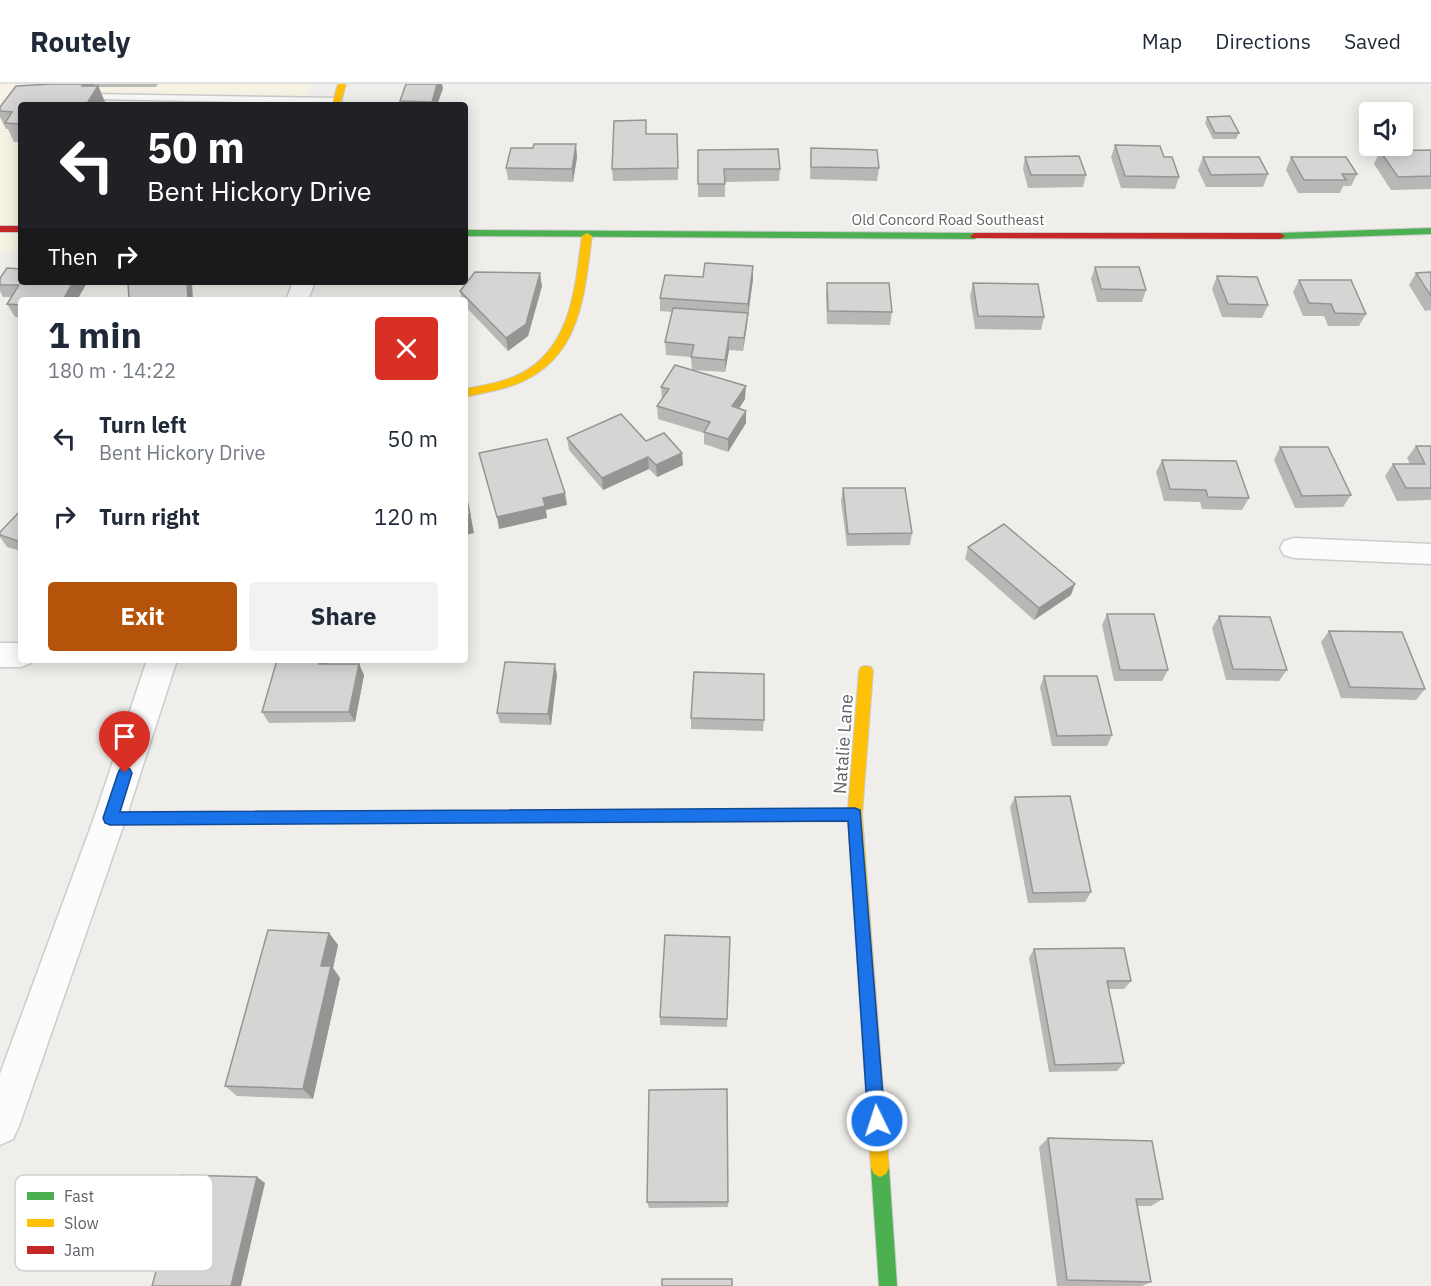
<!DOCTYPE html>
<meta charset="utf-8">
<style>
body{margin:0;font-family:"IBM Plex Sans",sans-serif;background:#f2f2f3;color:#1f2937;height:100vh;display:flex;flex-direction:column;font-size:22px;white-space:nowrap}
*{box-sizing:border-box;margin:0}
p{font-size:20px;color:#747a83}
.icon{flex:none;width:33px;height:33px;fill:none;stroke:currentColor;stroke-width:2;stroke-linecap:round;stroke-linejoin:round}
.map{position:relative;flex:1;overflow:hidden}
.panel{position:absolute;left:18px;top:213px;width:450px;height:366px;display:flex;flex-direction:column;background:#fff;border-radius:6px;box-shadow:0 3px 15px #0003}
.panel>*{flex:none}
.hud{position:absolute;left:18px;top:18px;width:450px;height:183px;border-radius:6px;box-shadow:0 3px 15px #0003;background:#202124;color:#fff;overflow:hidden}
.controls{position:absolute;left:1359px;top:18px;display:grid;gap:12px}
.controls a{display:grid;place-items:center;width:54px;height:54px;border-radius:6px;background:#fff;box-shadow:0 3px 15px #0003;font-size:30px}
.pin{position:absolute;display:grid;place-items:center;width:51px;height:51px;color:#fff;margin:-62px -26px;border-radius:50% 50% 50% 0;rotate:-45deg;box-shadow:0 0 6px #0007}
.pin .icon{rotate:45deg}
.me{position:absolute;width:66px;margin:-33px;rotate:356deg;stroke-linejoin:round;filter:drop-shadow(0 0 4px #0008)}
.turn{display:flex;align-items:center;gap:21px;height:126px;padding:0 30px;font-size:27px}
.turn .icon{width:78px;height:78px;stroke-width:2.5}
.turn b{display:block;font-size:42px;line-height:51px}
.then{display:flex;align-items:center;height:57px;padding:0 30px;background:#0003;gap:12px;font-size:22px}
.round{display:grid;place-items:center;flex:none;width:63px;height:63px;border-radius:6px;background:#f2f2f3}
.overview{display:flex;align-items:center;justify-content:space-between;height:102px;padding:0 30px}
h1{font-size:36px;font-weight:700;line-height:45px}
.cta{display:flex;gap:12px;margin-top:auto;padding:12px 30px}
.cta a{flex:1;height:69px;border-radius:6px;background:#b45309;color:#fff;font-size:24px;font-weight:700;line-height:69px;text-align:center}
.cta a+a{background:#f2f2f3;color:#1f2937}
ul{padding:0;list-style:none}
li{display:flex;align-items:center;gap:18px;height:78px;padding:0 30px}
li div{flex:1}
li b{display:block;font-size:22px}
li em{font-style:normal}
header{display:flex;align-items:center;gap:36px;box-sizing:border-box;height:84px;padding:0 30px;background:#fff;border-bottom:2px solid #e0e1e3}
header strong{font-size:28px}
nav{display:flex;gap:33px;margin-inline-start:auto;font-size:21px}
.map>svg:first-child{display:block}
</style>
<header>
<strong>Routely</strong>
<nav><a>Map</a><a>Directions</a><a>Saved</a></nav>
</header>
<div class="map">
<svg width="1431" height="1202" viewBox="0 0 1431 1202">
<rect width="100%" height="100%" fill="#efeeea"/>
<path fill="#f7f3e4" d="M0,0H311L301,21H21V168H0Z"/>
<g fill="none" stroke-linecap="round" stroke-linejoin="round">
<g stroke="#cbcccc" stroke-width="3">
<path id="lane" d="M91,10L337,14L342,17L337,20L94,15L91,14Z"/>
</g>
<g stroke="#cbcccc" stroke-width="3">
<path id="street" d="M293,198H315L308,216H286Z
M1294,454L1431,460V480L1294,474L1284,471L1280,464L1284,457Z
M0,559H21V576H33L31,579L21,583H0Z
M147,576H177L126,734L19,1042L13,1055L0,1061V990L94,734Z"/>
</g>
<g stroke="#cacacb" stroke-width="2">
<path id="fast" d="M1431,144V150L1280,155L1275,152L1280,149Z
M465,146L975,149L980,152L975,155L465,152Z
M721,726L726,727L728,732L726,737L721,738L448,739L443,738L441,733L443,728L448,727Z
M880,1075L886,1078L889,1084L897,1202H879L871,1084L874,1078Z"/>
</g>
<g stroke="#cacacb" stroke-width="2">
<path id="slow" d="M338,0H346L340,21H332Z
M587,149L592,152C585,204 582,265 531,293C511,305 487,308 465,313V305C484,301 505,298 522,289C572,262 575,202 582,152Z
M866,582L871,583L873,587L862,731L889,1084L886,1090L880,1093L874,1090L871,1084L848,737L721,738L716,737L714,732L716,727L721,726L848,725L859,587L861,583Z"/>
</g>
<g stroke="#cacacb" stroke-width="2">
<path id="jam" d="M0,142H21V148H0Z
M975,149H1280L1285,152L1280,155L972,154L970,152Z
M448,727L453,728L455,733L453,738L448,739L110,740L105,739L103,734L105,729L110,728Z"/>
</g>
<use href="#lane" fill="#fdfcfc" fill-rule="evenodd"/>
<use href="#street" fill="#fdfcfc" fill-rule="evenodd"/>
<use href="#fast" fill="#4caf50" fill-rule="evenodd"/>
<use href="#slow" fill="#ffc107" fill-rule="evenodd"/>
<use href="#jam" fill="#c62828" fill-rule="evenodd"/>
</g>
<path fill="#b8b7b5" d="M53,0H158L156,3H99L106,20L21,21V58H14L8,45H6L0,33V23Z
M443,4L437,21H401L400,17Z
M1207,33L1239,49L1236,55H1213L1205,39Z
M677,50L678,96L613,97L612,85Z
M1115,61L1164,73L1179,93L1175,105L1121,104L1111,73Z
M811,64L879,84L877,97L810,95Z
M698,66L780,85L779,97L725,98V113H698Z
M1431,66V105L1391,106L1374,80L1380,67Z
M577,73L573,98L508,96L506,84Z
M1025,73L1086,91L1083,103L1028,104L1023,85Z
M1203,73L1268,90L1263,103H1206L1198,86Z
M1291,73L1357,90L1351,102H1343L1340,109H1298L1286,86Z
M1095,183L1146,206L1142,218H1097L1091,195Z
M1431,188V226L1425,227L1409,201L1416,189Z
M1217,192L1268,221L1262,234L1222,233L1212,205Z
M0,194L21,198H86L87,199L21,216V233H15L7,220L12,213H3L0,207Z
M753,195L743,267L729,266L725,288L692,286L691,273L666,271L665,258L672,228L660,227V214Z
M1299,196L1366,230L1359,242H1328L1324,232H1303L1293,208Z
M827,199L892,228L890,241L827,240L826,211Z
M973,199L1044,233L1041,246L975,245L970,212Z
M542,202L528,252L508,267L465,222V216H462L460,207Z
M661,303L745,315L739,325L746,339L728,368L704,360V349L658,335L657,322L662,315Z
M567,354L646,357L683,381L657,393L649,385L603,406L569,366Z
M1416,362H1431V416L1397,417L1385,392L1393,380H1410L1407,374Z
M1280,363L1351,411L1343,423L1295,424L1274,376Z
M1162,376L1249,414L1242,426L1202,425L1200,418L1164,417L1156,388Z
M843,404L912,449L910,461L847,462L841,417Z
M21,426V467L7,463L0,453V448Z
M968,463L1071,511L1034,536L965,475Z
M1107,530L1168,586L1162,597H1114L1102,541Z
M1219,532L1287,586L1279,597L1226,596L1212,544Z
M1329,547L1425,605L1416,616L1341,614L1321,558Z
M327,580H359L364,591L355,638L269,639L262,628Z
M557,591L551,641L500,639L497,629Z
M1044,592L1112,651L1107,662H1052L1040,603Z
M691,634L764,636L763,647L691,645Z
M1015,713L1091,808L1085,818L1028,819L1010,723Z
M329,849L338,861L333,884L340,894L313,1015L237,1012L225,1002Z
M730,853L727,943L660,941V933Z
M1034,865L1131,897L1124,905H1109L1124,979L1117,987L1049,988L1029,874Z
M727,1005L728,1123L649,1124L647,1118Z
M1048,1054L1163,1115L1151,1122H1137L1151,1198L1142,1202H1057L1039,1063Z"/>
<path fill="#969594" d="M83,0H93L96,6L98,2L106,21H86L82,2Z
M437,0H442L443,4L437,21H433L432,18Z
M576,60L577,73L573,98L572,85Z
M753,182V195L748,232V220Z
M540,189L542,202L528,252L508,267L506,254Z
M73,198H86L87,199L77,216H63Z
M187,198H191L192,200L193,216H188Z
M748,229L747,242L743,267L744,254Z
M729,253V266L725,288V276Z
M746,302L745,315L732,335V322Z
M746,327V339L728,368V355Z
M682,369L683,381L657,393L656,381Z
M648,373L649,385L603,406L602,394Z
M465,402L474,449L465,451Z
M565,409L567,421L546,426L547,434L499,445L497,433L543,414Z
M1075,500L1071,511L1034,536L1039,524Z
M320,576H328L324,591L319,580Z
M359,580L364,591L355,638L349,628Z
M555,580L557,591L551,641L548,630Z
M329,849L338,861L333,884L340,894L313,1015L303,1005L321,882Z
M257,1093L265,1099L241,1202H231Z"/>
<path fill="#d6d5d3" stroke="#969594" stroke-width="1.5" d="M52,0H83L82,2H98L86,21H21V40L5,39L12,28L0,27V23L16,2Z
M406,0H437L432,18L400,17Z
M1230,32L1239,49H1215L1207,33Z
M646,36V50H677L678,84L612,85L614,37Z
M534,60H576L572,85L506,84L511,64H533Z
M1115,61L1160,62L1164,73H1172L1179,93L1125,92Z
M811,64L877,66L879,84L811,83Z
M778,65L780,85H724L725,100H698V66Z
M1431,66V92L1398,93L1380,67Z
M1079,72L1086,91H1031L1025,73Z
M1203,73H1259L1268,90L1211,91Z
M1291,73H1346L1357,90H1342L1346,96H1304Z
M705,179L753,182L748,220L660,214L665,191L703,193Z
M1095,183H1139L1146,206L1101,205Z
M7,184L21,185V198H73L63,216H21V221L7,220L19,201H0V194Z
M475,188L540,189L526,240L506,254L460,207Z
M1431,188V212L1416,189Z
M1217,192L1257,193L1268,221L1228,220Z
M1299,196H1351L1366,230L1335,229L1331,220L1309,219Z
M128,198H187L188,216H129Z
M827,199H889L892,228L828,227Z
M973,199L1038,200L1044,233L978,232Z
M673,224L748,229L744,254L729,253L725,276L691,273L694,261L665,258Z
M675,281L746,302L732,322L746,327L728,355L704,348L710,338L657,322L669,305L661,303Z
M621,330L646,357L664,349L682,369L656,381L648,373L602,394L567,354Z
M547,355L565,409L543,414L545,422L497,433L479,369Z
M1416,362H1431V404H1406L1393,380H1425Z
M1280,363H1328L1351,411L1302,412Z
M1162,376L1236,377L1249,414L1208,413L1206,406L1170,405Z
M843,404H905L912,449L848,450Z
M465,407L470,431L465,432Z
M21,426V458L0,451V448Z
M1004,440L1075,500L1039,524L968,463Z
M1107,530H1154L1168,586H1120Z
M1219,532L1270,533L1287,586L1233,585Z
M1329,547L1402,548L1425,605L1350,603Z
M277,576H320L319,580H359L349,628H262Z
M505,578L555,580L548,630L497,629Z
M694,588L764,590V636L691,634Z
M1044,592H1097L1112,651L1057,652Z
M1070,712L1091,808L1033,809L1015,713Z
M268,846L329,849L321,882H331L303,1005L225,1002Z
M665,851L730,853L727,935L660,933Z
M1124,864L1131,897H1107L1124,979L1055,981L1034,865Z
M727,1005L728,1118H647L649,1006Z
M1048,1054L1152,1057L1163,1115H1136L1151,1198L1067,1196Z
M182,1091L257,1093L231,1202H152Z
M662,1195H732V1202H662Z"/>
<path fill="#1a73e8" stroke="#114b97" stroke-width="1.5" d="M125,683L130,685L132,689L120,728L855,724L860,726L885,1037L883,1043L877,1046L870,1043L868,1037L848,737L110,741L105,739L103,734L118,689L120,685Z"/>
<g text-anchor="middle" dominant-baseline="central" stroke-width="4.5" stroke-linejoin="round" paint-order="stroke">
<g font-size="15" fill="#5f6368" stroke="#fff">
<text x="948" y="135">Old Concord Road Southeast</text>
</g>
<g font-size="18" fill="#5f6368" stroke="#fff">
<text transform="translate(843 660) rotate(-86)">Natalie Lane</text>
</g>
</g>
<rect x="15" y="1091" width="198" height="96" rx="9" fill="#fff" stroke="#cfd0d2" stroke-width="1.5"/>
<rect x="27" y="1108" width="27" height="8" fill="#4caf50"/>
<rect x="27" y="1135" width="27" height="8" fill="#ffc107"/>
<rect x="27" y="1162" width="27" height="8" fill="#c62828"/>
<g font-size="16" fill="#5f6368">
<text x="64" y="1118">Fast</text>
<text x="64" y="1145">Slow</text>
<text x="64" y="1172">Jam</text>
</g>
</svg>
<div class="controls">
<a><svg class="icon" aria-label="sound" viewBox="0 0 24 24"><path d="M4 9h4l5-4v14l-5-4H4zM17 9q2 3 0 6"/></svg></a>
</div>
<div class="pin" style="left:125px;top:689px;background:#d93025"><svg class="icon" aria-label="arrive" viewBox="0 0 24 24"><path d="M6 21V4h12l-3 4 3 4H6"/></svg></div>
<svg class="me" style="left:877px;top:1037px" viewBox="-20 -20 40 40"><circle r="17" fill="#1a73e8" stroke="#fff" stroke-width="3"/><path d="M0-11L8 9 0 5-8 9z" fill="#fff"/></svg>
<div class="hud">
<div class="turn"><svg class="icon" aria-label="left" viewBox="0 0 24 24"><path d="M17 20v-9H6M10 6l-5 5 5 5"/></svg><div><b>50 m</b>Bent Hickory Drive</div></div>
<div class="then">Then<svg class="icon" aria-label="right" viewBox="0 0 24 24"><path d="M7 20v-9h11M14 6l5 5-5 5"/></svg></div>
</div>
<section class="panel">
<div class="overview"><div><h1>1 min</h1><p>180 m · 14:22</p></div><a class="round" style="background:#d93025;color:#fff"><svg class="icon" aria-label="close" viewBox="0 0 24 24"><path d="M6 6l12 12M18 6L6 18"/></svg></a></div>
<ul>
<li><svg class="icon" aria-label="left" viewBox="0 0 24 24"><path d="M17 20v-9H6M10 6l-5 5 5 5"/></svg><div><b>Turn left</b><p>Bent Hickory Drive</p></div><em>50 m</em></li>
<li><svg class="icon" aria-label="right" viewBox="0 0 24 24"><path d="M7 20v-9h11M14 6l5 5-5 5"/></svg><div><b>Turn right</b></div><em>120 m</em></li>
</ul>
<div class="cta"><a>Exit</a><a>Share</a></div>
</section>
</div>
